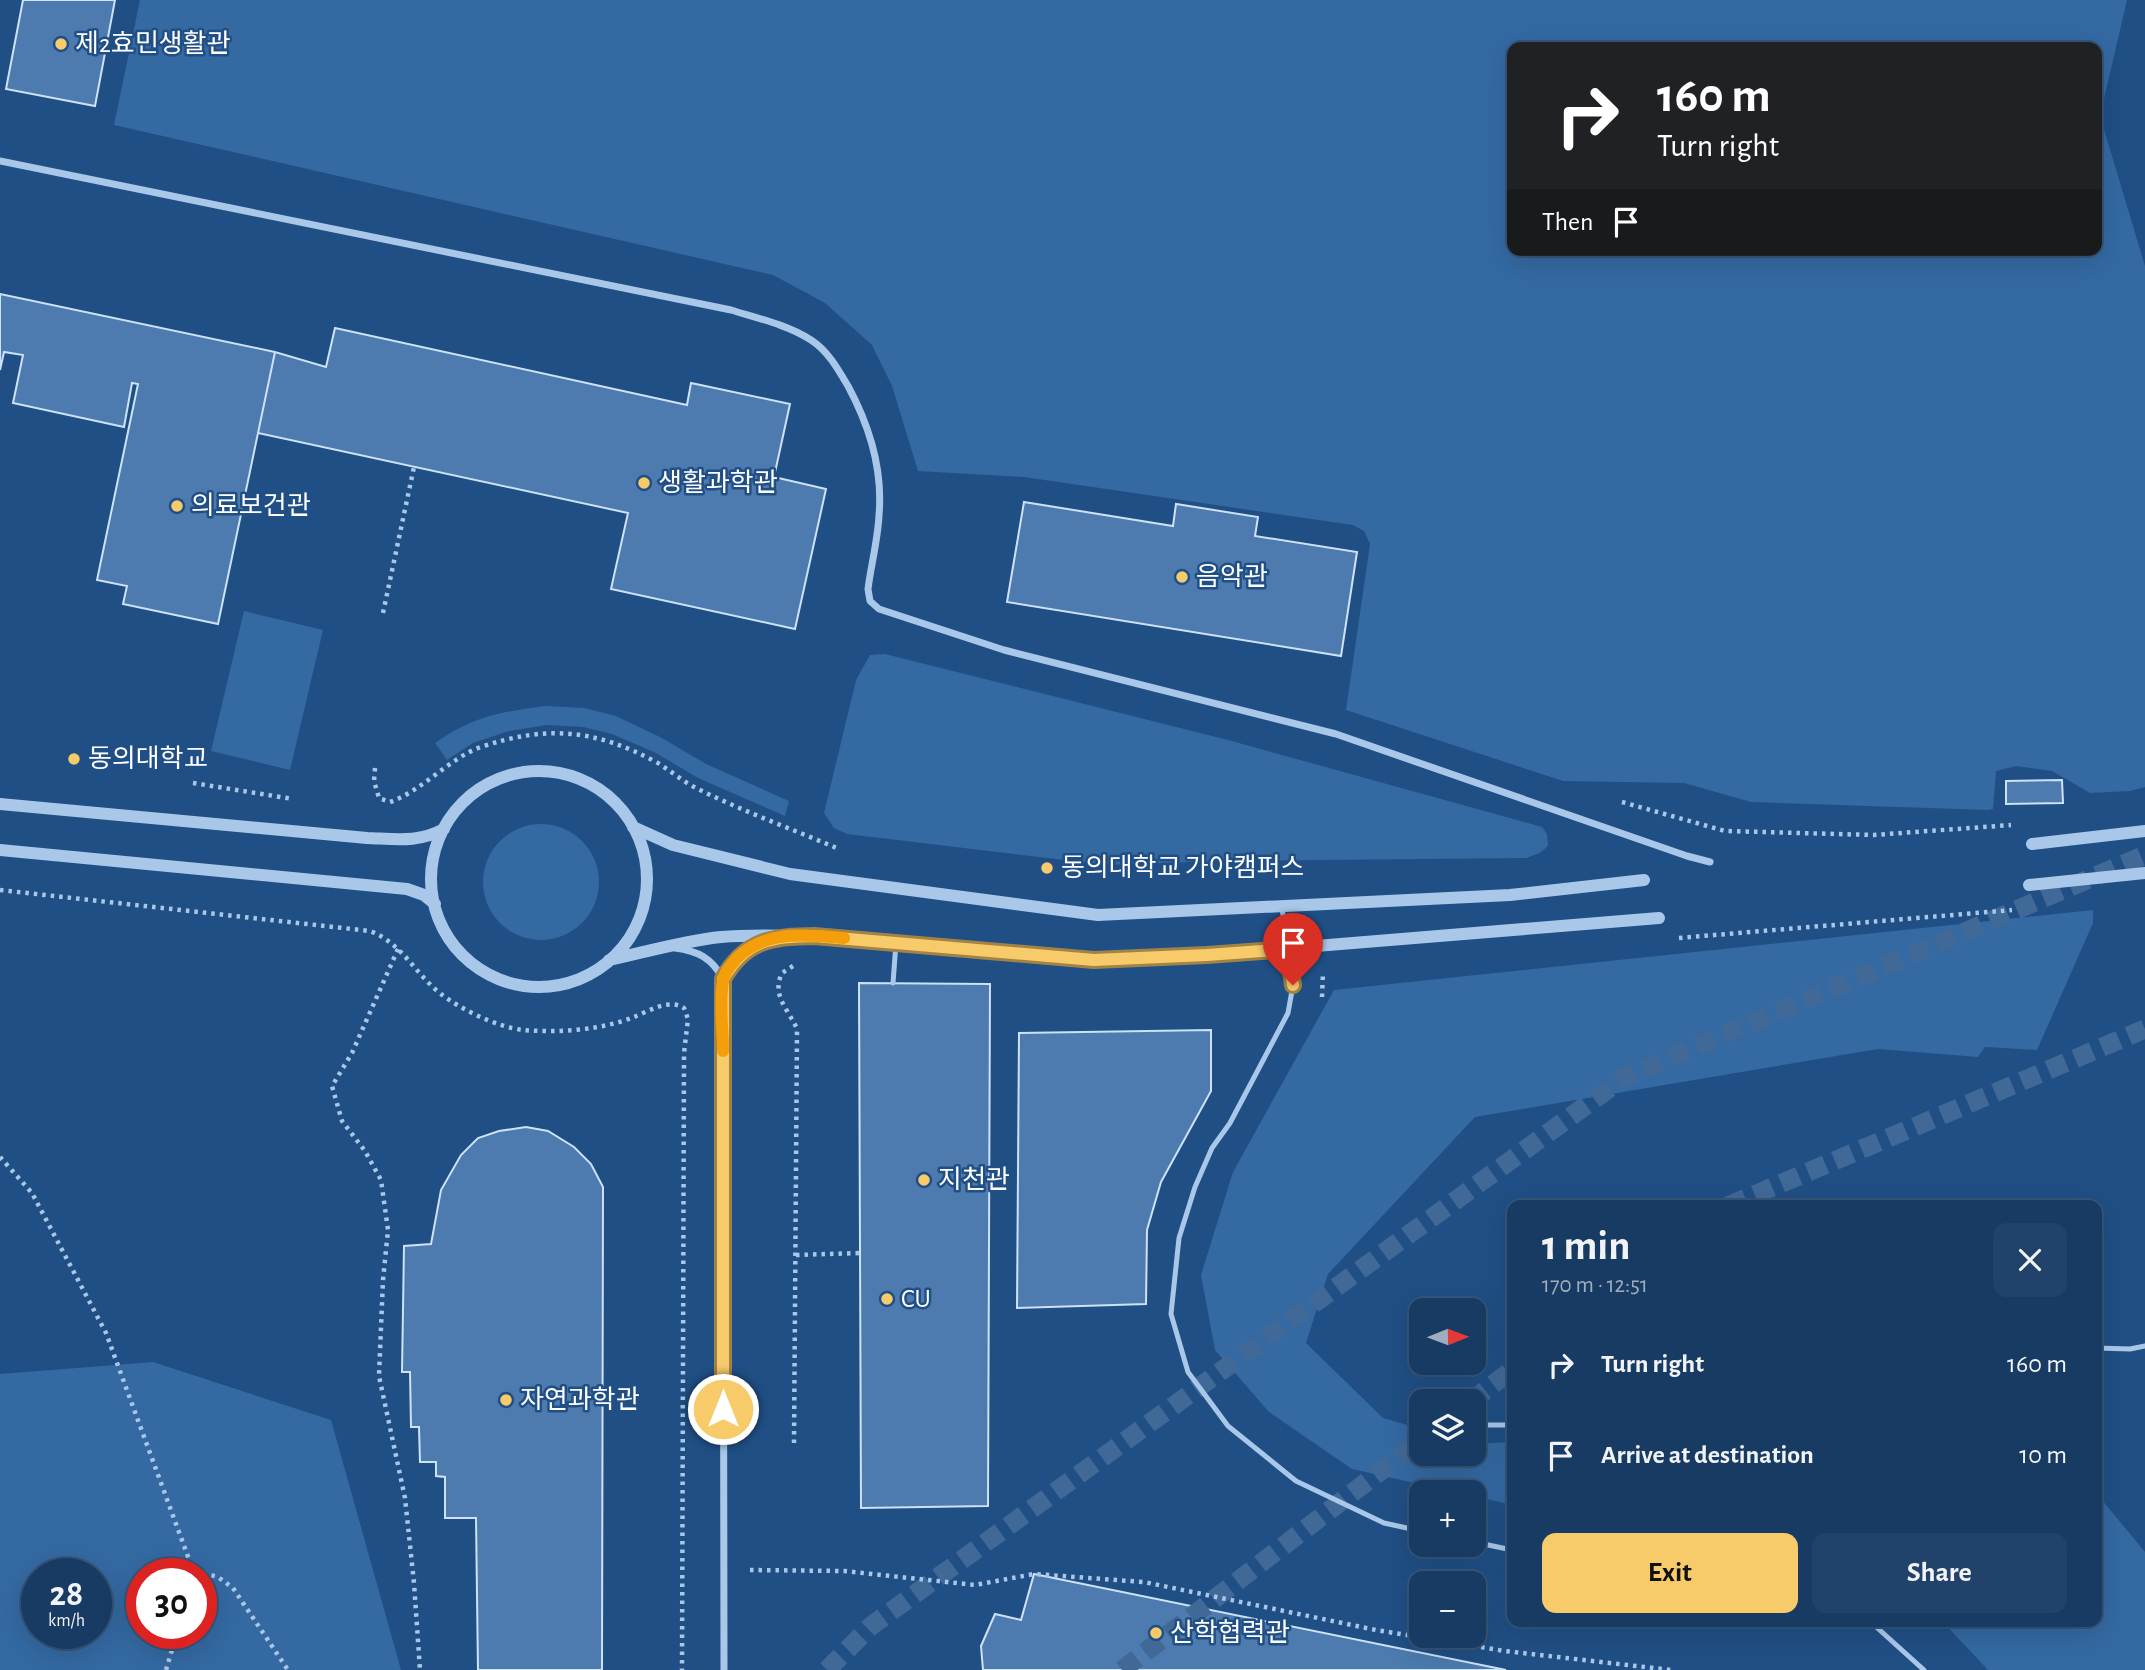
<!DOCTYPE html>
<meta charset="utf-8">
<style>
body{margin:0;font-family:"Alegreya Sans","Noto Sans KR",sans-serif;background:#21426a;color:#f1f3f6;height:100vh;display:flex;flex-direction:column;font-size:26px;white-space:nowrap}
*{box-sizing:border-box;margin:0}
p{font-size:23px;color:#9fadbf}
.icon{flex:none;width:38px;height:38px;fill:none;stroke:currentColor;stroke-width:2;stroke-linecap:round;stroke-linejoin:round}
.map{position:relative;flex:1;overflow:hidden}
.details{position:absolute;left:1507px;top:1200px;width:595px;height:427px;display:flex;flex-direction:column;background:#183b64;border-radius:14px;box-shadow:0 7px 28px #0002,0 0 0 2px #365578}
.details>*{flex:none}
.guide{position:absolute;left:1507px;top:42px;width:595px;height:214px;border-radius:14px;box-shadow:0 7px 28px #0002,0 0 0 2px #365578;background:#202124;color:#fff;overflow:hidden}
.needle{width:46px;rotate:89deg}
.controls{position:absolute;left:1409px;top:1298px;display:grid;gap:14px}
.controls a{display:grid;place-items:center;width:77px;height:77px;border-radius:14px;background:#183b64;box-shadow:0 7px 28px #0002,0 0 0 2px #365578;font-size:35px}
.speed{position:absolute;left:21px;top:1558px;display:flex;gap:14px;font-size:35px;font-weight:700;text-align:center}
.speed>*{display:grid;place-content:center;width:91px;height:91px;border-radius:50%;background:#183b64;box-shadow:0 7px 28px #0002,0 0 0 2px #365578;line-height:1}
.speed small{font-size:18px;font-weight:400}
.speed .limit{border:10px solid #d22;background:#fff;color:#111}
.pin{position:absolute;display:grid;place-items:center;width:60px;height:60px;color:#fff;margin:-72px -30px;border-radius:50% 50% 50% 0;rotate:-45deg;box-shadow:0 0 7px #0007}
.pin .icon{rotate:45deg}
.me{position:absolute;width:77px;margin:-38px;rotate:0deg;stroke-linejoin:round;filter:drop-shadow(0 0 5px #0008)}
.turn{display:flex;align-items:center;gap:24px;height:147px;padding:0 35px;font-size:32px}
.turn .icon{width:91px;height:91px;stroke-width:2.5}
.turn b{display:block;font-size:49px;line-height:60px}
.then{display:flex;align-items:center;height:66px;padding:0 35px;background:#0003;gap:14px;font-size:26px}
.round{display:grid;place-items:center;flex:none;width:74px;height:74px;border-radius:14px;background:#21426a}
.headline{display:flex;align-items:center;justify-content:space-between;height:119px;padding:0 35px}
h1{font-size:42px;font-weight:700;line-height:52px}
.action{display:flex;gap:14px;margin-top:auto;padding:14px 35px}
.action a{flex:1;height:80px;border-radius:14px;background:#f7ca6a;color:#111;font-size:28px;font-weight:700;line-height:80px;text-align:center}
.action a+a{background:#21426a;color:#f1f3f6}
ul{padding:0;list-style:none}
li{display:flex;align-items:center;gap:21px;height:91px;padding:0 35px}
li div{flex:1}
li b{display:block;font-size:26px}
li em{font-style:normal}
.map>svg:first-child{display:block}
</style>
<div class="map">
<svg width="2145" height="1670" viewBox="0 0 2145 1670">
<rect width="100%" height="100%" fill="#204f85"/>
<path fill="#3469a2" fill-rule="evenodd" d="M140,0H2127L2100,116L2145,266V787L2130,791L2090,793L2052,771L2016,766L1996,771L1993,809L1988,810L1751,802L1684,783L1563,781L1346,710L1370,544L1364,531L1353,525L1024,477L918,471L892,386L872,345L825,303L773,275L114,125ZM2096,47V250H1512V47Z
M244,611L323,630L290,770L211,751Z
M885,654L1228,740L1542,827L1547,834L1548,846L1540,853L1526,858L1221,861L1106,865L847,834L834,828L824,813L856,680L870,655Z
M546,706L584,708L616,716L662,738L706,764L789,801L785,816L698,778L656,753L612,734L583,727L547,725L509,731L473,743L447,760L435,743C475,716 499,712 546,706Z
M483 882a58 58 0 1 1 116 0a58 58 0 1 1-116 0Z
M2093,910V923L2037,1050L1985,1047L1978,1057L1878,1049L1475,1117L1328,1274L1306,1343L1383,1418L1421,1429V1454H1474V1444L1512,1442V1505L1474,1496V1493H1459L1352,1469L1269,1412L1215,1350L1201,1275L1233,1172L1334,990Z
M153,1362L331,1420L401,1670H0V1374ZM37,1573H96V1633H37ZM201,1573V1633H142V1573Z
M2097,1494L2145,1552V1670H1988L1943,1622H2096Z"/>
<path fill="#4d7baf" stroke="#cde1f7" stroke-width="2" d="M23,0H115L95,106L6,89Z
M0,294L275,352L218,624L123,604L127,586L97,580L138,384L132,383L124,427L13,403L23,355L4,352L0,370Z
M335,328L687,405L691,383L790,404L774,477L826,489L795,629L611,589L628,513L258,433L275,352L326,367Z
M1024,502L1173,526L1176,504L1258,517L1255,536L1357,552L1341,656L1007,602Z
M2062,780L2063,803L2006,804V781Z
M859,983L990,984L988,1506L861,1508Z
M1211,1030V1091L1161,1182L1147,1230L1146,1304L1017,1308L1019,1033Z
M526,1127L548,1131L574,1147L591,1164L603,1187L602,1670H478L476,1518H445V1477L436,1476V1462H420L419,1427H411L410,1372H402L404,1246L431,1244L441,1190L461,1155L478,1138L499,1131Z
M1034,1574L1506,1670H983L981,1646L995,1614L1021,1620Z"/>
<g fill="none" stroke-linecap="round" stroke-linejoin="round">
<path stroke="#416997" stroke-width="19" stroke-dasharray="19 10" stroke-linecap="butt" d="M1728,1206L2145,1029
M1470,1402L1512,1370
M827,1670L871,1626L1625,1077L2145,855
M1122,1670L1421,1440"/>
<path stroke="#a9c8e9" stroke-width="4.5" stroke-dasharray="3.5 5" stroke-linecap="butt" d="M383,613L414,467
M375,768L374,781L379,798L390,802C422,791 451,757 481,747C546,725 595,729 656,762C670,770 682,781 696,788C742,811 792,829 839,849
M193,783L293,799
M1622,802L1725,831L1874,835L2011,825
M0,890L370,931C402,943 415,974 441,994C462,1010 497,1027 523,1030C559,1033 601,1030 634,1017C649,1011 669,998 684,1008L688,1019L684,1053L682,1670
M1679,938L2012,910
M398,949L352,1053L332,1086L342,1121L365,1151L381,1180L388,1230L383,1280L379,1376L405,1498L414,1583L420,1670
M793,966L782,973C771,996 789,1010 797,1029L794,1444
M1322,997L1323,972
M0,1157L32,1193L106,1333L194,1573
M796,1255L860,1253
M750,1570L844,1571L975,1585L1034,1574L1144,1582L1376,1630L1505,1651L1671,1670
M195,1571L218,1577L233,1588L288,1670
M166,1670L177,1633"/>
<path stroke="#a9c8e9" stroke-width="5" d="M1282,908L1293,985L1288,1013L1230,1123L1212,1148L1195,1187L1179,1238L1171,1314L1188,1372L1228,1426L1296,1481L1384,1523L1421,1531
M893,983L896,943
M2096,1348L2130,1349L2145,1346
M1480,1425H1512
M1474,1542L1512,1550
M1865,1622L1873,1624L1924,1670"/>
<path stroke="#a9c8e9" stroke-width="7" d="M0,161L731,310C757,318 788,325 811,340C828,351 838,369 848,386C869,425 883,470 879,515C878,539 871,565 868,589L870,601L879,609L1004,650L1336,734L1687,856L1710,862
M675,948C698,951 712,958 723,979L724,1670
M723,979C734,960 748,948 768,939"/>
<path stroke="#a9c8e9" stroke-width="12" d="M431 879a108 108 0 1 1 216 0a108 108 0 1 1-216 0Z
M0,804L367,838C396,839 418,843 444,829
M633,827L673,845L790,874L1098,915L1510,895L1644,880
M2032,844L2145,831
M0,850L407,889L424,895L435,904
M2029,885L2145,873
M609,960C646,952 683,941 721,937C752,934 784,936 815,936L1095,960L1207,955L1659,918"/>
</g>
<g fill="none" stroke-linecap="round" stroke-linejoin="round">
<g stroke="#a18345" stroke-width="18">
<path id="route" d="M723,1409V979C745,940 773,936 814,936L1094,960L1207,955L1288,949L1293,985"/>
</g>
<use href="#route" stroke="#f7ca6a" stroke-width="12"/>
<path stroke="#f59e0b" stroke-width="12" d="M723,1051C723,1030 719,1001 723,981C724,972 732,964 737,958C767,929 806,935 844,938"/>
</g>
<g fill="#f7ca6a" stroke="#204f85" stroke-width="2.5">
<circle cx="61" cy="44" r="7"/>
<circle cx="644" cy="483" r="7"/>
<circle cx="177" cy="506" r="7"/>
<circle cx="1182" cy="577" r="7"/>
<circle cx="74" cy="759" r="7"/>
<circle cx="1047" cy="868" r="7"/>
<circle cx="924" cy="1180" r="7"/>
<circle cx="887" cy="1299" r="7"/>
<circle cx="506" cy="1400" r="7"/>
<circle cx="1156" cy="1633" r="7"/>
</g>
<g text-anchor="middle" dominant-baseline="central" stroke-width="5" stroke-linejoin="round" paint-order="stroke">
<g font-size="26" fill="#fff" stroke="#204f85" text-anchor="start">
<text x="75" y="44">제2효민생활관</text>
<text x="658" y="483">생활과학관</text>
<text x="191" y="506">의료보건관</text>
<text x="1196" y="577">음악관</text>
<text x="88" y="759">동의대학교</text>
<text x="1061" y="868">동의대학교 가야캠퍼스</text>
<text x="938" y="1180">지천관</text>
<text x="901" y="1299">CU</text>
<text x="520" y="1400">자연과학관</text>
<text x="1170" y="1633">산학협력관</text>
</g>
</g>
</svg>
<div class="controls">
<a><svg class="needle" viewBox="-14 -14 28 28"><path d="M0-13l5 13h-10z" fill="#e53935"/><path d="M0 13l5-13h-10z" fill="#9fadbf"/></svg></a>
<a><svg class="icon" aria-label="layers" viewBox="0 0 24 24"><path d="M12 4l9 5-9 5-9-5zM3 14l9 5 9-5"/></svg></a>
<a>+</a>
<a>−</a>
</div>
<div class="speed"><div>28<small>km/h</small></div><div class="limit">30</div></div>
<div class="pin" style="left:1293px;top:985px;background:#d93025"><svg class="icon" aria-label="arrive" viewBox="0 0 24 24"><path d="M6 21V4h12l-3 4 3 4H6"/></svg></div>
<svg class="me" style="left:723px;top:1409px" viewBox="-20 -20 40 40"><circle r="17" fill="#f7ca6a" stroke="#fff" stroke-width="3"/><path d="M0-11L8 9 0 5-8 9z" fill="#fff"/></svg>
<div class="guide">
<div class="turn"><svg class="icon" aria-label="right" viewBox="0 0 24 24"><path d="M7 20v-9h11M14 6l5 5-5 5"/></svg><div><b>160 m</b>Turn right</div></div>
<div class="then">Then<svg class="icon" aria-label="arrive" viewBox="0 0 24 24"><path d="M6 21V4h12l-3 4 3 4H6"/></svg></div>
</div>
<section class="details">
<div class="headline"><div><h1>1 min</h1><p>170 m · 12:51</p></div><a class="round"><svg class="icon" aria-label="close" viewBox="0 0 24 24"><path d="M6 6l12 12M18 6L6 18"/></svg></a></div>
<ul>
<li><svg class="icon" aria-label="right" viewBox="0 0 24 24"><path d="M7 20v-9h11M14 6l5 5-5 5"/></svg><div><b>Turn right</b></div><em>160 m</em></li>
<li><svg class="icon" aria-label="arrive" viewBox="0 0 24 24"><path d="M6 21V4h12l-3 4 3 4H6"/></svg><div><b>Arrive at destination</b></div><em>10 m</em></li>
</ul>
<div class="action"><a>Exit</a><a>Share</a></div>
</section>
</div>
